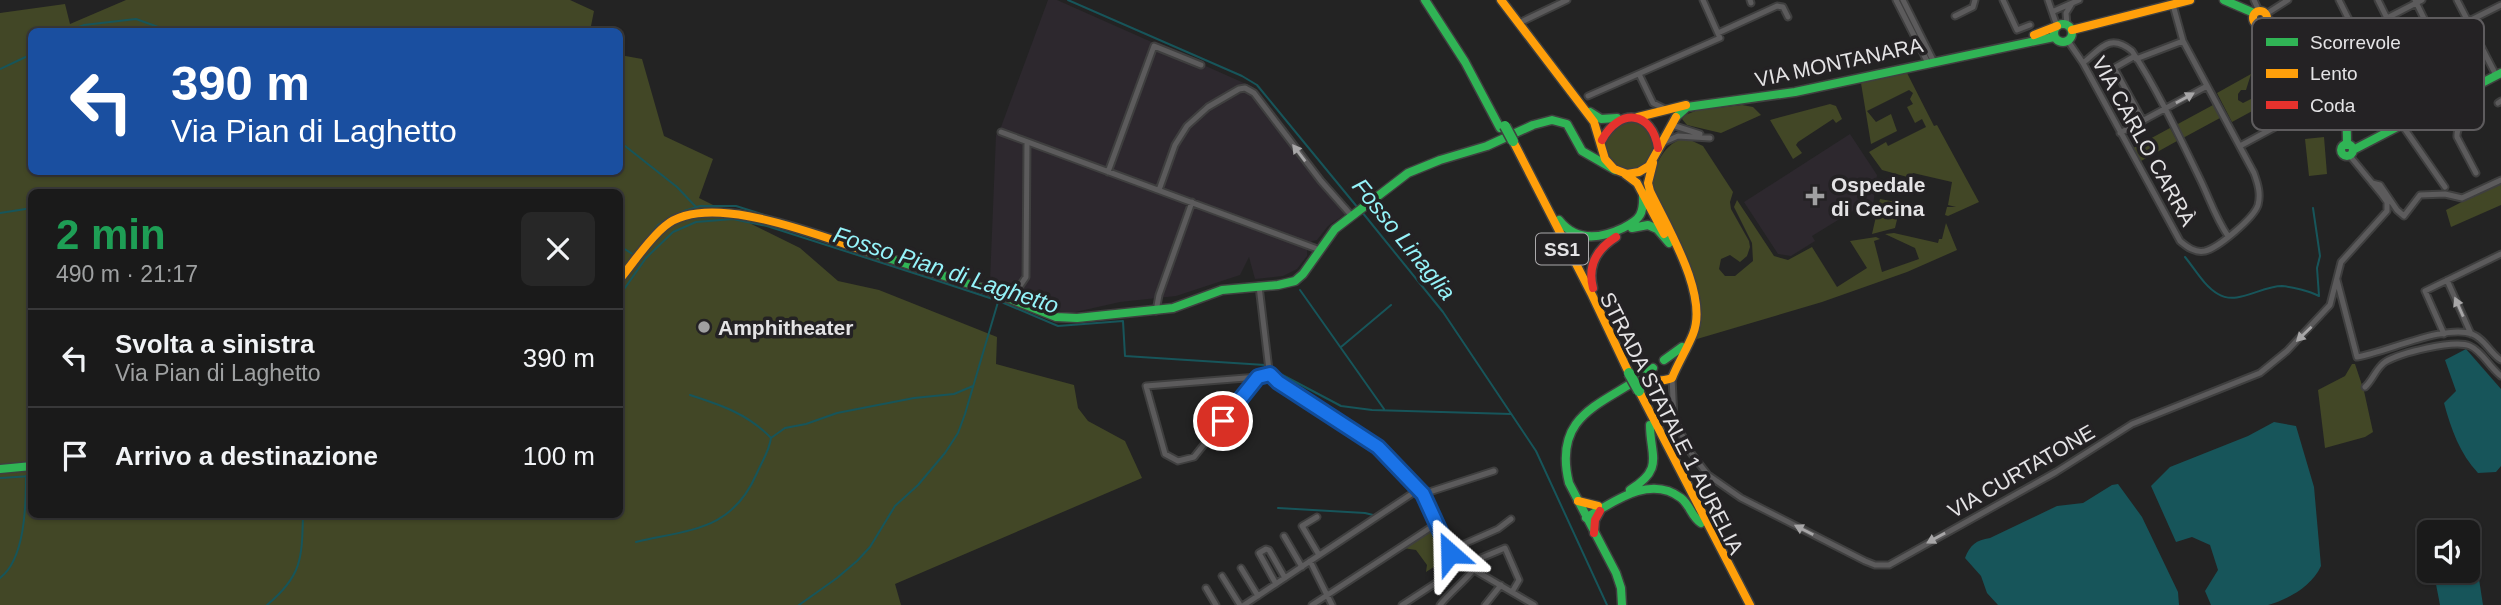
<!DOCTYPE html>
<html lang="it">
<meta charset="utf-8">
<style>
body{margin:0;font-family:Helvetica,sans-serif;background:#272727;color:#f1f3f6;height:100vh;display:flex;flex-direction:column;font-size:26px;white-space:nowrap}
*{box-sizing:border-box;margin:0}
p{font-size:23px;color:#9fa1a2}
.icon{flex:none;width:38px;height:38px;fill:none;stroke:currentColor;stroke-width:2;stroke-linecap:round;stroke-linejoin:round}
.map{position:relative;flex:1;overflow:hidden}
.drawer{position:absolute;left:28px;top:189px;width:595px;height:329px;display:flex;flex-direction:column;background:#1a1a1a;border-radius:10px;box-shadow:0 2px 5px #0004,0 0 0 2px #383839}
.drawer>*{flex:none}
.hud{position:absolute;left:28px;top:28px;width:595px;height:147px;border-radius:10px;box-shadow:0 2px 5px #0004,0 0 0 2px #383839;background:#1a4fa0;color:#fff;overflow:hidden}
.buttons{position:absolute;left:2417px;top:520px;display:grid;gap:14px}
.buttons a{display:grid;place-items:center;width:63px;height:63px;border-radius:10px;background:#1a1a1a;box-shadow:0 2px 5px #0004,0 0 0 2px #383839;font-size:35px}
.pin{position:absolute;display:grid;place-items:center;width:60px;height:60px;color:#fff;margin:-30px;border:4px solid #fff;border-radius:50%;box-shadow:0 2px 7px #0007}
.me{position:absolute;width:77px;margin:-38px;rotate:335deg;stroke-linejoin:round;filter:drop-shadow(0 0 5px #0008)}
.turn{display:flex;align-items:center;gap:24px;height:147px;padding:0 28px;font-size:32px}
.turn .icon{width:91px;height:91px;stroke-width:2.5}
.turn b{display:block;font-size:49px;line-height:60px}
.round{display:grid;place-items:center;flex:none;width:74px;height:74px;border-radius:10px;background:#272727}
.overview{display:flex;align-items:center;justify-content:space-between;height:119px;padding:0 28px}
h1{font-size:42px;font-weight:700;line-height:52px;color:#1e9e55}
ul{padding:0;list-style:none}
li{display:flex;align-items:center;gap:21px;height:98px;padding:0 28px;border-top:2px solid #383839}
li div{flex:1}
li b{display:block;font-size:26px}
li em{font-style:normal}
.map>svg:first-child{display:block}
</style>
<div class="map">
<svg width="2501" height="605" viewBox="0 0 2501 605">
<rect width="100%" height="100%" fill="#232323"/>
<path fill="#2d282e" d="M1048,0H1057L1253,87L1326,182L1351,210L1328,226L1317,240L1312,241L1307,249V256L1297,269L1283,276L1255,279L1249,257L1240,275L1176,296L1120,302L1071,313L1056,310L990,281L996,135L1001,127Z
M1850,134L1877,175L1873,206L1864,204L1812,236L1815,241L1791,256L1778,254L1744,202Z"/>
<path fill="#424726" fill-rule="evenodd" d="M126,0H570L594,11L590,31L32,32V172H620V55L642,59L664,136L713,159L699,198L800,248L838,281L879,290L997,337L996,364L1074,385L1078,408L1088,421L1125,441L1142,478L895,584L901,605H0V13L65,4L70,24ZM32,192H620V514H32Z
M1907,73L1934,126L1937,125L1979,202L1948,216L1945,215L1947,207H1956L1948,205L1952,182L1913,173L1911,178L1882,170L1869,152L1886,142L1888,146L1926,127L1922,119L1915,123L1907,107L1913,104L1910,99L1913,93L1909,90L1867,111L1876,122L1891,114L1897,131L1871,144L1861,83Z
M2251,74L2246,90H2241L2238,94V100L2243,103L2251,99L2267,103L2232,122L2217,93Z
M1830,104L1836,106L1842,119L1836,123L1833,119L1798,142L1796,145L1802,153L1793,159L1770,120Z
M1742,105L1753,107L1761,115L1721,133L1687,125L1682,119L1685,115L1698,110Z
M2213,105L2220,118L2183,138L2176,125Z
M1605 145a25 25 0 1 1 50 0a25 25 0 1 1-50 0Z
M2170,128L2177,141L2141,161L2133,148Z
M2324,137L2327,174L2309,176L2305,139Z
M1686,138L1703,146L1733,192L1730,202L1731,209L1749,241L1750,247L1747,256L1740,262L1730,255L1721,259L1719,269L1725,276H1735L1753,261L1752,243L1734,207L1737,200L1774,256L1788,260L1812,247L1837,287L1867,268L1850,241L1876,237L1880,239L1874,241L1882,272L1919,259L1915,248L1885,234L1894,233L1938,243L1939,239H1942L1946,223L1957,250L1907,272L1822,302L1697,339L1700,306L1699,293L1652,191C1650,171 1664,141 1686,138Z
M2501,182V205L2451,227L2446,210Z
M1880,199L1901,203L1895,228L1872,234Z
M2352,364H2355L2364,391L2373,432L2365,437L2325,448L2318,390L2345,376Z
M1431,531L1442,551L1443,561L1426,572L1427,565L1416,550L1403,548Z"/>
<path fill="#17555a" d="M2466,349L2501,389V466L2496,472L2478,473C2460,454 2451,429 2444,403L2456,391L2445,360Z
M2274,422L2296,426L2314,487L2321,566C2312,586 2289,599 2268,605C2251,605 2229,605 2211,605L2205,591L2218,570L2210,545L2192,537L2176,542L2151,486L2170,467L2248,436Z
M2118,484L2142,517L2178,592L2179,605H1998L1987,593L1981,576L1965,558C1970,545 1976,540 1990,538L2057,506L2083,503L2112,485Z
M2475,553L2483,605H2440L2435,579L2448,571L2468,570V558Z"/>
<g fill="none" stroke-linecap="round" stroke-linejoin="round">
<path stroke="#17555a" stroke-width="2" d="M1068,0L1242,76L1257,85L1358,208
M66,32L84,25L136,19L172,32
M0,69L32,54
M620,142L677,187L696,207
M1362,212L1443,312L1536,451L1607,605
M0,213L32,208
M620,246L634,255L658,225L684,211L700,206H736L812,230
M2185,257C2195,269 2204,286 2218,294C2237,306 2261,286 2282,286C2293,287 2309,291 2319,296L2317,268L2320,256L2313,208
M1300,290L1384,409
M620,295L646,258L673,232L696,222L733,219L767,226L929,278L999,301L1058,326L1123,321L1125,356L1265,365
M1341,347L1391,305
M1273,370L1341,406L1372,410L1511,414
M690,395C721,405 748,414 771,438
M0,478L32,476
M1278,508L1365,513L1373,515
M636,542C691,529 732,531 757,473C762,461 769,452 771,438L785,428L806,424L837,413L914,398L954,394L973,386
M0,578C25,559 26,506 26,476
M267,605C302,576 302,559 303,514
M799,605L837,578L857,561L870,547L895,506L918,485L945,453L958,433L965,414L998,302"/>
<g stroke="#3f3f3f" stroke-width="9">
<path id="street" d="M1750,0L1751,3
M1896,0L1928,63
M1903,0L1934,62
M2003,0L2017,30L2030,25
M2048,0L2057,26
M2254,0L2259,11
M2339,0L2402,125L2445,187
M2378,0L2432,109
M2415,0L2468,109C2466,120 2456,126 2457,137L2476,173
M2457,0L2496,75
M2054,11L2079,0
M2266,14L2288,0
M1955,16L1973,7L1975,0
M2469,21L2501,5
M1519,23L1567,0
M2067,25L2066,13L2071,5
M1718,33L1777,6L1783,7L1788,17
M2068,41L2083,63L2180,241C2187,247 2195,253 2205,251C2218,248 2254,218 2258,205C2261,194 2258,184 2254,173L2183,41L2173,5
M2325,50L2422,0
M2405,55L2435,40
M2135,56L2114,68L2143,121
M2136,59L2183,41
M2083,63C2100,50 2109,32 2132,51C2157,89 2179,136 2199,177C2209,197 2215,217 2228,236
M1639,74L1653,103L1665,109
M1588,96L1720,38L1703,0
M2498,103L2501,101
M1672,125L1700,134
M1001,132L1320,250
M2120,133L2207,86
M1662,143L1678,136L1710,138
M2240,146L2290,119
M1108,172L1154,46L1201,65
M2372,183L2380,185L2397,210L2404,216L2420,195L2445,194L2462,198L2501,180
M1159,190L1175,145L1187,126L1208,107L1239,89L1245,88L1254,93L1321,181L1351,215
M2337,280L2357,357C2387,352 2445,324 2472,334C2485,339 2490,353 2501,360
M2447,280L2471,334
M1259,286L1269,370L1273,379L1379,447L1423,494L1450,553L1464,564L1534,605
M1011,299L1026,277L1027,142
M1156,311L1159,295L1192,202
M2444,334L2425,291L2501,254
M1258,377L1194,457L1178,461L1165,454L1146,386L1258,377L1270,374
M1672,378L1674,419L1691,453L1708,475L1741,498L1865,561L1875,565H1889L2056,472L2132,424L2260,373L2287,351L2330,305L2341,262L2387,211V202L2382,195L2350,156
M2365,387C2373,380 2376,368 2385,362C2400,353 2454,339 2470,346C2482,351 2490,368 2501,376
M1423,494L1494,471
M1317,517L1302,526L1319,555
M1284,536L1302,567
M1448,551L1498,529L1511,519
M1310,561L1332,605
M1241,568L1258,596
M1222,576L1240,605
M1276,584L1259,553L1266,549L1269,550L1285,578
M1206,588L1216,605
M1244,605L1419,489
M1312,605L1436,524
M1402,605L1445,577L1450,553
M1440,605C1453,589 1473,575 1481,558L1505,548L1519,580L1512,592
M1485,605L1501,585"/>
</g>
<g stroke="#3f3f3f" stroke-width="11">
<path id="fast" d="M1425,0L1465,62L1500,128
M2224,0L2254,13
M2267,20C2282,26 2299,30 2313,39C2345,61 2347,110 2347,145
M2054 33a9 9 0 1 1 18 0a9 9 0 1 1-18 0Z
M1590,112L1601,119L1617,118
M1676,117L1687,107L1795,92L2054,37
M2341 150a6 6 0 1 1 12 0a6 6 0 1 1-12 0Z
M2353,150L2501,73
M1559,220C1576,242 1600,239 1623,228C1629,225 1637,221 1640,215C1644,208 1643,200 1643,193
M1632,228L1648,225L1657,229L1669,243
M866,251L985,289L1056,317L1077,318L1173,308L1222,290L1278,285L1295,281L1303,274L1335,229L1408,173L1440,160L1487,146L1533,125L1552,120L1567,124L1582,151L1615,170
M1664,360L1682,347
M0,469L32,466
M1630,490C1665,468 1650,456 1650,425
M1586,518C1613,502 1650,474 1681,498C1690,505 1691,516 1701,523
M1622,605L1621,588L1616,573L1569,483C1551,409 1610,404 1653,368"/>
</g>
<g stroke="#3f3f3f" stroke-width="11">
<path id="slow" d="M1501,0L1594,122L1605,159L1614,169L1627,174L1639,172L1649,166L1676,117
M2253 18a7 7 0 1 1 14 0a7 7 0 1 1-14 0Z
M2072,30L2190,0
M2034,35L2057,26
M1638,117L1686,105
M1513,141L1592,295L1629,373
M1625,174L1637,183L1664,234
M620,279C634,262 648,240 665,226C708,190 819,236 866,251
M1639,382C1651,379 1661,383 1672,378C1678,363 1687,349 1693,334C1709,295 1667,227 1650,191L1648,183L1653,163
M1639,391L1750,605
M1578,501L1598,506"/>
</g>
<g stroke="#3f3f3f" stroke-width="11">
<path id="jam" d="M1602,140C1619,108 1652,110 1658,148
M1593,288C1587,265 1597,249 1616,237
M1594,533L1595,520L1600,511"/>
</g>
<use href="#street" stroke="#5c5b5c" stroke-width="5"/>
<use href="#fast" stroke="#30b455" stroke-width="8"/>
<use href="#slow" stroke="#ff9f0a" stroke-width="8"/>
<use href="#jam" stroke="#e5322d" stroke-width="8"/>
<g stroke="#3f3f3f" stroke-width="13" stroke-linecap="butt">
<path id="fast-bridge" d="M1505,126L1513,141
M1629,373L1639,391"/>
</g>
<use href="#fast-bridge" stroke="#30b455" stroke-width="10"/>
</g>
<defs><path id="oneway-solid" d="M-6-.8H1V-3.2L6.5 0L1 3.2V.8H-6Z" transform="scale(1.75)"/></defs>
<g fill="#a7a6a7">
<use href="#oneway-solid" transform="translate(2185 98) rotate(-29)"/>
<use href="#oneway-solid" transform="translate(1299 153) rotate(-127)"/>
<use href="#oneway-solid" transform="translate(2459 307) rotate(-114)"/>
<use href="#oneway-solid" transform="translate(2304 334) rotate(136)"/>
<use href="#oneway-solid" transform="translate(1804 530) rotate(-153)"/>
<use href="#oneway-solid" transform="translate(1936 538) rotate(151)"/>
</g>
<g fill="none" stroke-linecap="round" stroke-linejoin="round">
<g stroke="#114b97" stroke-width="18">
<path id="route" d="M1223,421L1258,377L1270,374L1278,382L1378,447L1423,494L1450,553"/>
</g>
<use href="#route" stroke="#1a73e8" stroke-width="12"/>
</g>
<g fill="#a0a0a1" stroke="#242224" stroke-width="2.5">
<path d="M1811.5 185.5h7v7h7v7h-7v7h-7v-7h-7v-7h7z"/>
<circle cx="704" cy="327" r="7"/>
</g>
<g text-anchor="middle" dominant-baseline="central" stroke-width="7" stroke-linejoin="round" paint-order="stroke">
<rect fill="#242224" stroke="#aaa9ab" stroke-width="2" x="1536" y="233.5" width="52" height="31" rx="5"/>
<g font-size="19" font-weight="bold" fill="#e4e3e5">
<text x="1562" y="249">SS1</text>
</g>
<g font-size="21" fill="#e4e3e5" stroke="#242224">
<text transform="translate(1839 62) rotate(-12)">VIA MONTANARA</text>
<text transform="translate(2144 141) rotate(61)">VIA CARLO CARRÀ</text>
<text transform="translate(1672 423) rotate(63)">STRADA STATALE 1 AURELIA</text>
<text transform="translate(2021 471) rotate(-30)">VIA CURTATONE</text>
</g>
<g font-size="21" font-weight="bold" fill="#e4e3e5" stroke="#242224" text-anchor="start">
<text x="1831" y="184">Ospedale<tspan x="1831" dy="24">di Cecina</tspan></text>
<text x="718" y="327">Amphitheater</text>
</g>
<g font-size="23" font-style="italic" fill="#95f3f9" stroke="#242224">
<text transform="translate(1404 239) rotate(51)">Fosso Linaglia</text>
<text transform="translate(946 270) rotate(18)">Fosso Pian di Laghetto</text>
</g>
</g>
<rect x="2252" y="18" width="232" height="112" rx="10" fill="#242224" stroke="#5e5c5e" stroke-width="2"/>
<rect x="2266" y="38" width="32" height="8" fill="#30b455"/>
<rect x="2266" y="69" width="32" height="9" fill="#ff9f0a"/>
<rect x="2266" y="101" width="32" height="8" fill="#e5322d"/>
<g font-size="19" fill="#e4e3e5">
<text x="2310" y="49">Scorrevole</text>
<text x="2310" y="80">Lento</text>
<text x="2310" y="112">Coda</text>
</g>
</svg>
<div class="buttons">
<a><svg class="icon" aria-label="sound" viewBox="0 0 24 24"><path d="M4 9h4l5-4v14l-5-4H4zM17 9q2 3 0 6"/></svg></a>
</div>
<div class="pin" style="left:1223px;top:421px;background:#d93025"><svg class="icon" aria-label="arrive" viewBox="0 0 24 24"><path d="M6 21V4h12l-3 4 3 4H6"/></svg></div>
<svg class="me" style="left:1450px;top:553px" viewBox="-20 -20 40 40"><path d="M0-17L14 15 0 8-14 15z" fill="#1a73e8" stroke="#fff" stroke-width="4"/></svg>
<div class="hud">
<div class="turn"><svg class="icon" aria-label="left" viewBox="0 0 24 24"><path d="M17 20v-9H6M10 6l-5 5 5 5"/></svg><div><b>390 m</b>Via Pian di Laghetto</div></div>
</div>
<section class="drawer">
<div class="overview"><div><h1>2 min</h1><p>490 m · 21:17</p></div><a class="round"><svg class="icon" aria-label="close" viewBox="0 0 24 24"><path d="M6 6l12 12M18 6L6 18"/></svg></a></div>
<ul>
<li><svg class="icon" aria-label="left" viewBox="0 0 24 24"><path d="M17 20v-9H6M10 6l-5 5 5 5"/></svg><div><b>Svolta a sinistra</b><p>Via Pian di Laghetto</p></div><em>390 m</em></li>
<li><svg class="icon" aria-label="arrive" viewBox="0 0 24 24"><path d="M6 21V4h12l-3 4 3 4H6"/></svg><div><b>Arrivo a destinazione</b></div><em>100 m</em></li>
</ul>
</section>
</div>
